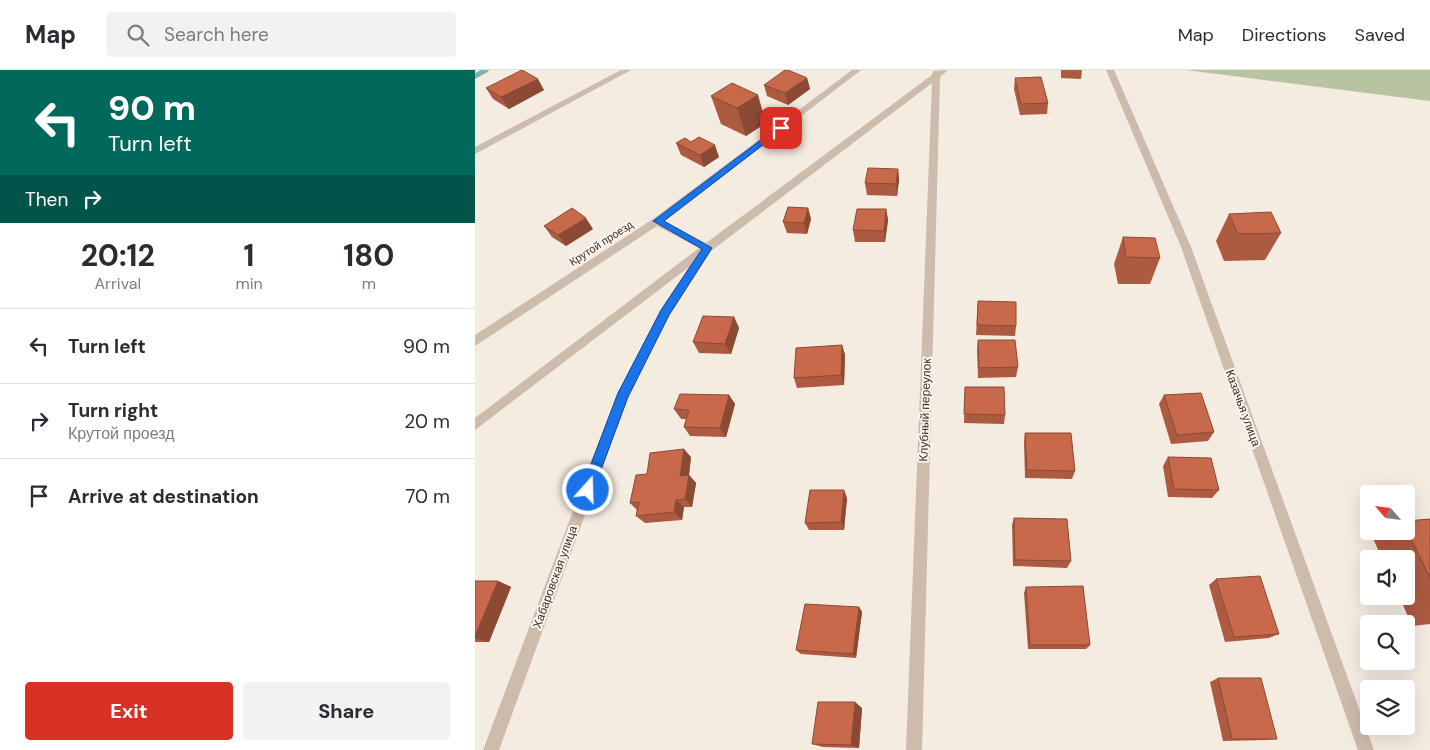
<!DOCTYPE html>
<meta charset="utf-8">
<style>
body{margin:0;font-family:"DM Sans",sans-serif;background:#f2f2f3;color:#2b2b33;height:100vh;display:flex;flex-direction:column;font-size:19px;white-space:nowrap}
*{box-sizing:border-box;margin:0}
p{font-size:16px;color:#7c7c81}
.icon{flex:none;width:28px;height:28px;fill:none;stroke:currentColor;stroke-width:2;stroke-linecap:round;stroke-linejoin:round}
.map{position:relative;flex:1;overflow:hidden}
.drawer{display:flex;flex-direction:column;background:#fff;width:475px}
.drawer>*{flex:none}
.banner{background:#00695c;color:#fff;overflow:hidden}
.needle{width:32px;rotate:298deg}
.controls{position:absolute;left:885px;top:415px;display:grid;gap:10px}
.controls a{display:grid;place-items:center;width:55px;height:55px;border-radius:5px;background:#fff;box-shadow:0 5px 20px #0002;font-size:25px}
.pin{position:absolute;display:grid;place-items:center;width:42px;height:42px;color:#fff;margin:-21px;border-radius:10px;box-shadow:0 2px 8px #0006}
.me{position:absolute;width:55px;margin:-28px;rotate:20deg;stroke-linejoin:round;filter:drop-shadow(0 0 4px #0008)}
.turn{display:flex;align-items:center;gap:18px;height:105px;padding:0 25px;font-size:22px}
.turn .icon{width:65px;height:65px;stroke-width:2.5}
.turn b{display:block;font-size:35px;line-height:42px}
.then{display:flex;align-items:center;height:48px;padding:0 25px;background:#0003;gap:10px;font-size:19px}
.eta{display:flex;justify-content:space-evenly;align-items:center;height:85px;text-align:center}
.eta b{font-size:30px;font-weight:700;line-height:35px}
.primary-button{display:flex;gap:10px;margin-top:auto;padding:10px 25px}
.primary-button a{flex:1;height:58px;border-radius:5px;background:#d93025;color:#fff;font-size:20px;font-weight:700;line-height:58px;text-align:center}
.primary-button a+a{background:#f2f2f3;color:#2b2b33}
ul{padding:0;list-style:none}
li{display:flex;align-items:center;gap:15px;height:75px;padding:0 25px;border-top:1px solid #e1e1e2}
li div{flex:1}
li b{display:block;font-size:19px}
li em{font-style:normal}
header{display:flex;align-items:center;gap:30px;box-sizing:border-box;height:70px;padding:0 25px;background:#fff;border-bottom:1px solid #e1e1e2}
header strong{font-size:24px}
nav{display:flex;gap:28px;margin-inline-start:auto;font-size:18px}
.search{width:350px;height:45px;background:#f2f2f3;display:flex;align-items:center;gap:12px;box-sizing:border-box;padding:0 18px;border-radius:5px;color:#7c7c81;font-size:19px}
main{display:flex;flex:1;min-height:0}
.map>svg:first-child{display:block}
</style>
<header>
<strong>Map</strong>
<div class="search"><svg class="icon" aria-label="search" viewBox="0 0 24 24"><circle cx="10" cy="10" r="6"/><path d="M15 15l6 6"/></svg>Search here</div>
<nav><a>Map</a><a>Directions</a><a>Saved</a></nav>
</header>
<main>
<section class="drawer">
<div class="banner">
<div class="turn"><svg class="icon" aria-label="left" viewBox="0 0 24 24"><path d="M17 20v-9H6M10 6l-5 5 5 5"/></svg><div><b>90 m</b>Turn left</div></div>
<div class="then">Then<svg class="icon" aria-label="right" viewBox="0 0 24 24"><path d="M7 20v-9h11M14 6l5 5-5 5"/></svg></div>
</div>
<div class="eta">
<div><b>20:12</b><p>Arrival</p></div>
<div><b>1</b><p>min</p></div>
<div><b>180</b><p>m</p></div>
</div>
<ul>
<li><svg class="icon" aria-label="left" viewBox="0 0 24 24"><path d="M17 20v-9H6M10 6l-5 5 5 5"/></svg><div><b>Turn left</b></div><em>90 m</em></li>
<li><svg class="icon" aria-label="right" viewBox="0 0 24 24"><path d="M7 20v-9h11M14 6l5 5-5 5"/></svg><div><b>Turn right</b><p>Крутой проезд</p></div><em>20 m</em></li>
<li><svg class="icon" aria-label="arrive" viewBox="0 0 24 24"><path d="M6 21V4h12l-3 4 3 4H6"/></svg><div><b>Arrive at destination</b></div><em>70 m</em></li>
</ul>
<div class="primary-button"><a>Exit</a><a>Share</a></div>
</section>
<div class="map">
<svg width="955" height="680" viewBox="0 0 955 680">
<rect width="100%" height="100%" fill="#f4ebe1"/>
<path fill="#b8c4a0" d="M711,0H955V31Z"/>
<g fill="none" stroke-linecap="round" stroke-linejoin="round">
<path stroke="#7fb0b2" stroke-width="5" d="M0,6L11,0"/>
<path fill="#cdbbac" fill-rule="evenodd" d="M146,0H156L0,84V77Z
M377,0H386L189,151L231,173L457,5L458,1L473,0L465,7L447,680H431L457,13L236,181L195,245L153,327L24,680H8L141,327L186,240L214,197L0,360V348L224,178L182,156L0,276V265L178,149Z
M631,0H639L716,177L899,680H883L706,177Z"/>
</g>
<path fill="#ac5a40" d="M586,0H607L606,9L586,8Z
M332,8L335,19L313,35L292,26L289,15Z
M540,8L573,33L572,44L545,45L539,19Z
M257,13L291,53L271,66L246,54L236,26Z
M11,18L69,20L34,39L18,29Z
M201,73L244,87L229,97L206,85Z
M423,99L424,110L422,126L392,125L390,113Z
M333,138L336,149L332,164L312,163L308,152Z
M411,139L413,150L410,172H380L378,160Z
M754,144L806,163L790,190L749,191L741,171Z
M69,156L118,159L91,176L77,167Z
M648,167L685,188L675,214H643L639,194Z
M503,231L541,256L540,266L501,265Z
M259,247L264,258L256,284L224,283L218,272Z
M503,270L543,297L541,307L503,308L502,280Z
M367,275L370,285L369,315L322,318L319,308Z
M490,317L530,345L529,354L489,353Z
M254,325L260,334L251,367L215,366L209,357L211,349H206L199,339Z
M689,325L739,362L733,371L696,374L684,334Z
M550,363L600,401L597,409L550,408L549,372Z
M216,387L214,405L221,413L217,437H209L207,450L170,453L161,446L162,440L155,433L172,404Z
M693,387L744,420L737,428L693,427L688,396Z
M372,428L369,460H334L330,453Z
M539,448L596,491L592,498L538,496L537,455Z
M955,449V554L937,556L924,526H931V489H907L898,468L910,461H931V451Z
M741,509L804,564L794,568L750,572L734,515Z
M0,511H23L36,517L14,572H0Z
M551,517L615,575L611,579H553L549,523Z
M384,537L387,542L381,588L326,584L321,580Z
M743,608L802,669L791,670L748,671L735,612Z
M387,638L384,678L348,677L337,674Z"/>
<path fill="#8c4a34" d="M332,8L335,19L313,35L310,23Z
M63,9L69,20L34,39L26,27Z
M283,25L291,53L271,66L262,38Z
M240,75L244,87L229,97L225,85Z
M423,99L424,110L422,126L421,114Z
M333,138L336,149L332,164L329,153Z
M411,139L413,150L410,172L409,161Z
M111,148L118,159L91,176L83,165Z
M259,247L264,258L256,284L250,274Z
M367,275L370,285L369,315L366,305Z
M254,325L260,334L251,367L245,358Z
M209,379L216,387L213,413L214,405L221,413L217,437L210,429L205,406Z
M369,420L372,428L369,460L366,452Z
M201,430L209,437L207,450L199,442Z
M23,511L36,517L14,572L0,568V566Z
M384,537L387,542L381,588L378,584Z
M380,632L387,638L384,678L376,675Z"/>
<path fill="#c8694b" stroke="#8c4a34" d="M47,0L63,9L26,27L11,18Z
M310,0H313L332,8L310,23L289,15Z
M566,7L573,33L546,34L540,8Z
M257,13L283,25L262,38L236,26Z
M224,67L240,75L225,85L201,73L210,68L216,72Z
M393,98L423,99L421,114L390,113Z
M313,137L333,138L329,153L308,152Z
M97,138L111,148L83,165L69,156Z
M382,139H411L409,161L378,160Z
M796,142L806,163L763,164L754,144Z
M648,167L680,168L685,188L651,187Z
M503,231L541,232V256L502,255Z
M228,246L259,247L250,274L218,272Z
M503,270H540L543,297L504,298Z
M367,275L366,305L319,308L321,278Z
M490,317H529L530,345L489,344Z
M726,323L739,362L702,365L689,325Z
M205,324L254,325L245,358L209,357L214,340L199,339Z
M550,363H596L600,401L552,400Z
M209,379L205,406L214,405L210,429L201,430L199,442L161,446L164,432L155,433L161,405L172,404L175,383Z
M693,387L736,388L744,420L699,419Z
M335,420H369L366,452L330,453Z
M539,448L592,449L596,491L540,490Z
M955,449V508L931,458V451Z
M785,506L804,564L759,567L741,509Z
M0,511H23L0,566Z
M608,516L615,575H555L551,517Z
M330,534L384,537L378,584L321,580Z
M743,608H786L802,669H757Z
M343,632H380L376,675L337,674Z"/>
<path fill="#1a73e8" stroke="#114b97" d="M303,57L310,58L189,151L237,178L194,245L153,327L117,424H108L106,420L143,323L186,240L227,179L178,151Z"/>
<g text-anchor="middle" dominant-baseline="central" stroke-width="4" stroke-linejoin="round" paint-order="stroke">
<g font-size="11" fill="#3b302b" stroke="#fbf5ee">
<text transform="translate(126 173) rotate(-33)">Крутой проезд</text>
</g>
<g font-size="12" fill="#3b302b" stroke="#fbf5ee">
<text transform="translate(768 338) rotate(70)">Казачья улица</text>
<text transform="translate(450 340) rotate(-88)">Клубный переулок</text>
<text transform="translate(80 507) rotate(-70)">Хабаровская улица</text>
</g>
</g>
</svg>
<div class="controls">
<a><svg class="needle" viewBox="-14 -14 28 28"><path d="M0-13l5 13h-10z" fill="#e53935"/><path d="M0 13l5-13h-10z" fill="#7c7c81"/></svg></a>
<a><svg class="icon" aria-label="sound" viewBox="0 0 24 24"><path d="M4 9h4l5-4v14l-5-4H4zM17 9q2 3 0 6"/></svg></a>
<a><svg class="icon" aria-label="search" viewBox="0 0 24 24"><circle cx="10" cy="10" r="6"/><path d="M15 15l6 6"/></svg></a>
<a><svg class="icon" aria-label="layers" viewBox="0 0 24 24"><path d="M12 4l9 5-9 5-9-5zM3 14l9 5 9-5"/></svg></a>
</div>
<div class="pin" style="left:306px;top:58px;background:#d93025"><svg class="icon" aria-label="arrive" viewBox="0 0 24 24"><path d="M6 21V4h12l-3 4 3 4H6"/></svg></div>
<svg class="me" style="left:113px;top:420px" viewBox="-20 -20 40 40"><circle r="17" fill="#1a73e8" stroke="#fff" stroke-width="3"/><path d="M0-11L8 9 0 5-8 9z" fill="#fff"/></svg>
</div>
</main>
